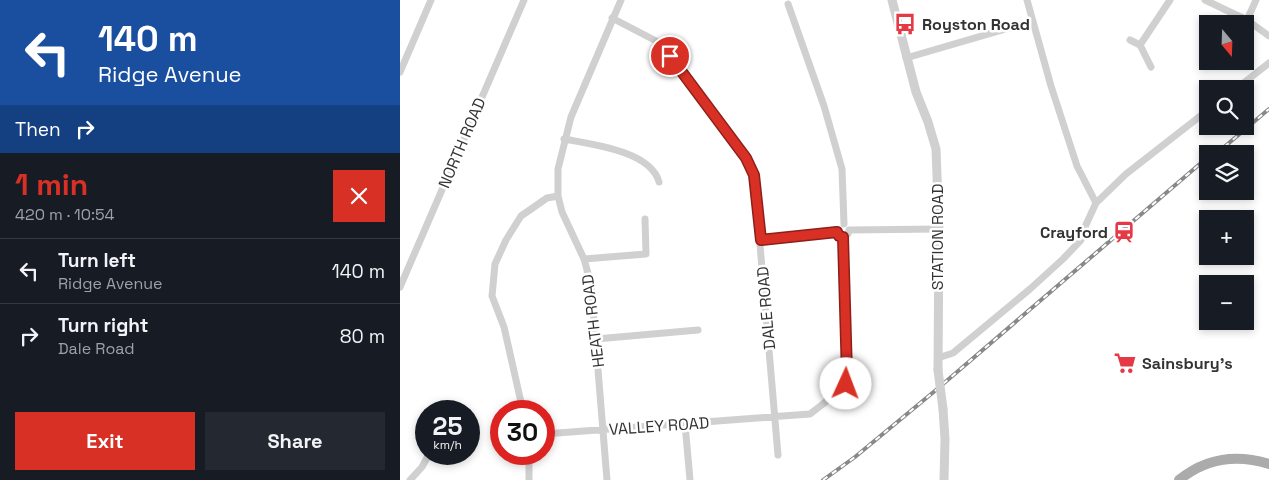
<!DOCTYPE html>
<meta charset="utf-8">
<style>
body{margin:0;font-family:"Space Grotesk",sans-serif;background:#242831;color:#f1f3f6;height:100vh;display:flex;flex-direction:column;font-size:19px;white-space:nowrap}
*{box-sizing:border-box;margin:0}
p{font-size:16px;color:#9ea1a6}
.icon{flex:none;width:28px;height:28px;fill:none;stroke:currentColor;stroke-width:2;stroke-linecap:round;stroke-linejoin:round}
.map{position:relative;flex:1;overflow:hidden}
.sheet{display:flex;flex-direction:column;background:#171b24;width:400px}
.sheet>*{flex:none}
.top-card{background:#1a4fa0;color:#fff;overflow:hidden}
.needle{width:32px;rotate:161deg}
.controls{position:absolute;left:799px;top:15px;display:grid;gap:10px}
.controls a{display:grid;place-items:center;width:55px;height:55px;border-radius:0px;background:#171b24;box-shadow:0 2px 8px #0003;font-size:25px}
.speed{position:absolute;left:15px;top:400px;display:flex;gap:10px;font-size:25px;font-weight:700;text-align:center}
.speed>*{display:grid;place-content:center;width:65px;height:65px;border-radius:50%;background:#171b24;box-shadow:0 2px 8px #0003;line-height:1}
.speed small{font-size:12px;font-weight:400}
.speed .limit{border:8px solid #d22;background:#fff;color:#111}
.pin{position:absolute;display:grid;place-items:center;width:42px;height:42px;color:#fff;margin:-21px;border:2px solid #fff;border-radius:50%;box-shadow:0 1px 5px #0007}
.me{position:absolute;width:55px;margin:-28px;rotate:2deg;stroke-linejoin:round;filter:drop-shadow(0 0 4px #0008)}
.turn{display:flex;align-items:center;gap:18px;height:105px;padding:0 15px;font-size:22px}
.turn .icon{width:65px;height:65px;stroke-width:2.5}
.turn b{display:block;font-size:35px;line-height:42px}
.then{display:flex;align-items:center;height:48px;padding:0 15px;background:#0003;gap:10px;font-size:19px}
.round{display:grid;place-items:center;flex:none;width:52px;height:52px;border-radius:0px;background:#242831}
.headline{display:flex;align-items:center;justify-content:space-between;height:85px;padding:0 15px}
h1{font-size:30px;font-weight:600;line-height:38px;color:#d93025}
.button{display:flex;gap:10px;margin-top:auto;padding:10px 15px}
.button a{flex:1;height:58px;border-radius:0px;background:#d93025;color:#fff;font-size:20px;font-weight:600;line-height:58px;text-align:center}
.button a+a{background:#242831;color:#f1f3f6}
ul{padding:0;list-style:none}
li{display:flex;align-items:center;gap:15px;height:65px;padding:0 15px;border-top:1px solid #363941}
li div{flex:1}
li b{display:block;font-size:19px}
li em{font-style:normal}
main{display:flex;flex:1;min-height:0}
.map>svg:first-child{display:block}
</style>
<main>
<section class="sheet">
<div class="top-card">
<div class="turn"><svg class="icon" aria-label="left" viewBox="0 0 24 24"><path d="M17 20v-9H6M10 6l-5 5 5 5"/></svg><div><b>140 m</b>Ridge Avenue</div></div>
<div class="then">Then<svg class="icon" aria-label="right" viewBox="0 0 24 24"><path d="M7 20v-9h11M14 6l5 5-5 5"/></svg></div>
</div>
<div class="headline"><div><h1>1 min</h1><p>420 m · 10:54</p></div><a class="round" style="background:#d93025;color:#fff"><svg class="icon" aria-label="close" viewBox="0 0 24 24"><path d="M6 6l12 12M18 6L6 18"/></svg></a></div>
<ul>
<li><svg class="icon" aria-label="left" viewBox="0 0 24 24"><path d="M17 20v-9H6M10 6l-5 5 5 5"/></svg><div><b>Turn left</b><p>Ridge Avenue</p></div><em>140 m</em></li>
<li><svg class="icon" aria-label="right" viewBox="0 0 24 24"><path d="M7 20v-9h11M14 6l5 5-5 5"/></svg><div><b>Turn right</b><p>Dale Road</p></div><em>80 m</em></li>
</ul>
<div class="button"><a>Exit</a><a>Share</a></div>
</section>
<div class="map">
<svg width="869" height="480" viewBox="0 0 869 480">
<rect width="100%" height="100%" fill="#fff"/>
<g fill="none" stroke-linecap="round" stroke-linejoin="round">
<path stroke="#d0d0d0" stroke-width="7" d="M627,0L651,86L677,166L696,203
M805,0L847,20L869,36
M388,4L424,106L442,169L444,224
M212,18L260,43L347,159L354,175L378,455
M847,20L856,0
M730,40L740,45
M506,58L633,21
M751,67L740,45L770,0
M0,72L31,0
M836,89L869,63
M164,139C191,144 251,151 259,182
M449,230L539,229
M361,239L437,232L439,236L443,237L448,234L449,230
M184,259L246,254L245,219
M0,287L124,0
M196,339L298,330
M538,358L553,353L630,289L663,259L681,240L684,229L696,203L726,174L808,110
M36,407L37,411
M123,411L104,327L92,296L95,264L106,240L121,216L147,198L158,196
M285,424L290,480
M144,434L410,414L423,404L446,384L447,375L443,237
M129,454V480
M10,480L22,467L29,454
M207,480L191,284L184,259L162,212L158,196V169L171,117L221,0"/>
<path stroke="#d0d0d0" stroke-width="9" d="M492,0L516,92L528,122L536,149L539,229L538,370
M543,409L545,439L544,480"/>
<path stroke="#ababab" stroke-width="10" d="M779,480C806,458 837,454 869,464"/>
<g stroke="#888" stroke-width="4">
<path id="rail" d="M816,154L869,109
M423,480L455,457L536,390L808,157"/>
</g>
<use href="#rail" stroke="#fff" stroke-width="2" stroke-dasharray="5.5" stroke-linecap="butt"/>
<path stroke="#d0d0d0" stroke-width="9" d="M538,370L543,409"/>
</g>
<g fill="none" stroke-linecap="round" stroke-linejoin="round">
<g stroke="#8d1f18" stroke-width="12">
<path id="route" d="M270,56L346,158L354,175L361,240L437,232L439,236L443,237L447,375L446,384"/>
</g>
<use href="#route" stroke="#d93025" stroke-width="9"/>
</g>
<defs>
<g id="bus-bare" transform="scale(1.725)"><path d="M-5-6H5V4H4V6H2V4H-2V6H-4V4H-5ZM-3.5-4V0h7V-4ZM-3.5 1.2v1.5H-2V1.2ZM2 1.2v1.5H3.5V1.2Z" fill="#e63946" stroke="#fff" stroke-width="2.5" paint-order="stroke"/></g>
<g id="station-bare" transform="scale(1.725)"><path d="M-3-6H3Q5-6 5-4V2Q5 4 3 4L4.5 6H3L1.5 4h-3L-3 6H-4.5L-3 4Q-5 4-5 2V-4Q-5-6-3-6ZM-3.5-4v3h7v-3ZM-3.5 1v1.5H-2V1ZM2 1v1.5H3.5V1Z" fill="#e63946" stroke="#fff" stroke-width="2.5" paint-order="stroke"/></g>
<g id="supermarket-bare" transform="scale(1.725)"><path d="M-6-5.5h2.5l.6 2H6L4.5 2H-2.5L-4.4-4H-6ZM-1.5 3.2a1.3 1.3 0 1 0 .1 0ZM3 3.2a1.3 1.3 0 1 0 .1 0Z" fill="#e63946" stroke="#fff" stroke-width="2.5" paint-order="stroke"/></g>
</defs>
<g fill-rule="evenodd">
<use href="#bus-bare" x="505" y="24"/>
<use href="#station-bare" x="724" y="232"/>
<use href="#supermarket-bare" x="725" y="363"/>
</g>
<g text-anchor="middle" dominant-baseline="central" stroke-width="5" stroke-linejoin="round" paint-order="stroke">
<g font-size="16" font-weight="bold" fill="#333" stroke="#fff" text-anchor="start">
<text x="522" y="24">Royston Road</text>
<text x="708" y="232" text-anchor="end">Crayford</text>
<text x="742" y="363">Sainsbury's</text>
</g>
<g font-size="16" fill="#333" stroke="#fff">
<text transform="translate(62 143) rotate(-67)">NORTH ROAD</text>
<text transform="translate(537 237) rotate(-90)">STATION ROAD</text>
<text transform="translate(366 308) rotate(-95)">DALE ROAD</text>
<text transform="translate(193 321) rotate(-97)">HEATH ROAD</text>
<text transform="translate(259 426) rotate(-4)">VALLEY ROAD</text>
</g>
</g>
</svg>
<div class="controls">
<a><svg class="needle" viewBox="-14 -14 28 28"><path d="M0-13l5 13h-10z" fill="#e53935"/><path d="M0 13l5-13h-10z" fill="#9ea1a6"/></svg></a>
<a><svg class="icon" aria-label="search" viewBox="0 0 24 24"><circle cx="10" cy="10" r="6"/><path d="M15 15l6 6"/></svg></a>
<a><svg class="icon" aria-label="layers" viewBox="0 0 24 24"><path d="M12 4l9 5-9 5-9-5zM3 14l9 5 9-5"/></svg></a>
<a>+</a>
<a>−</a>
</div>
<div class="speed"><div>25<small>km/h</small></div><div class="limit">30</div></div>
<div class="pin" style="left:270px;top:56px;background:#d93025"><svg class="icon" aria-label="arrive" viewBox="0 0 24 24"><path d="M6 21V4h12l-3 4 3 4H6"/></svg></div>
<svg class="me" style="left:446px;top:384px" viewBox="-20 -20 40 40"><circle r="19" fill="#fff"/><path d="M0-13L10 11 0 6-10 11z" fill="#d93025"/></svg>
</div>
</main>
